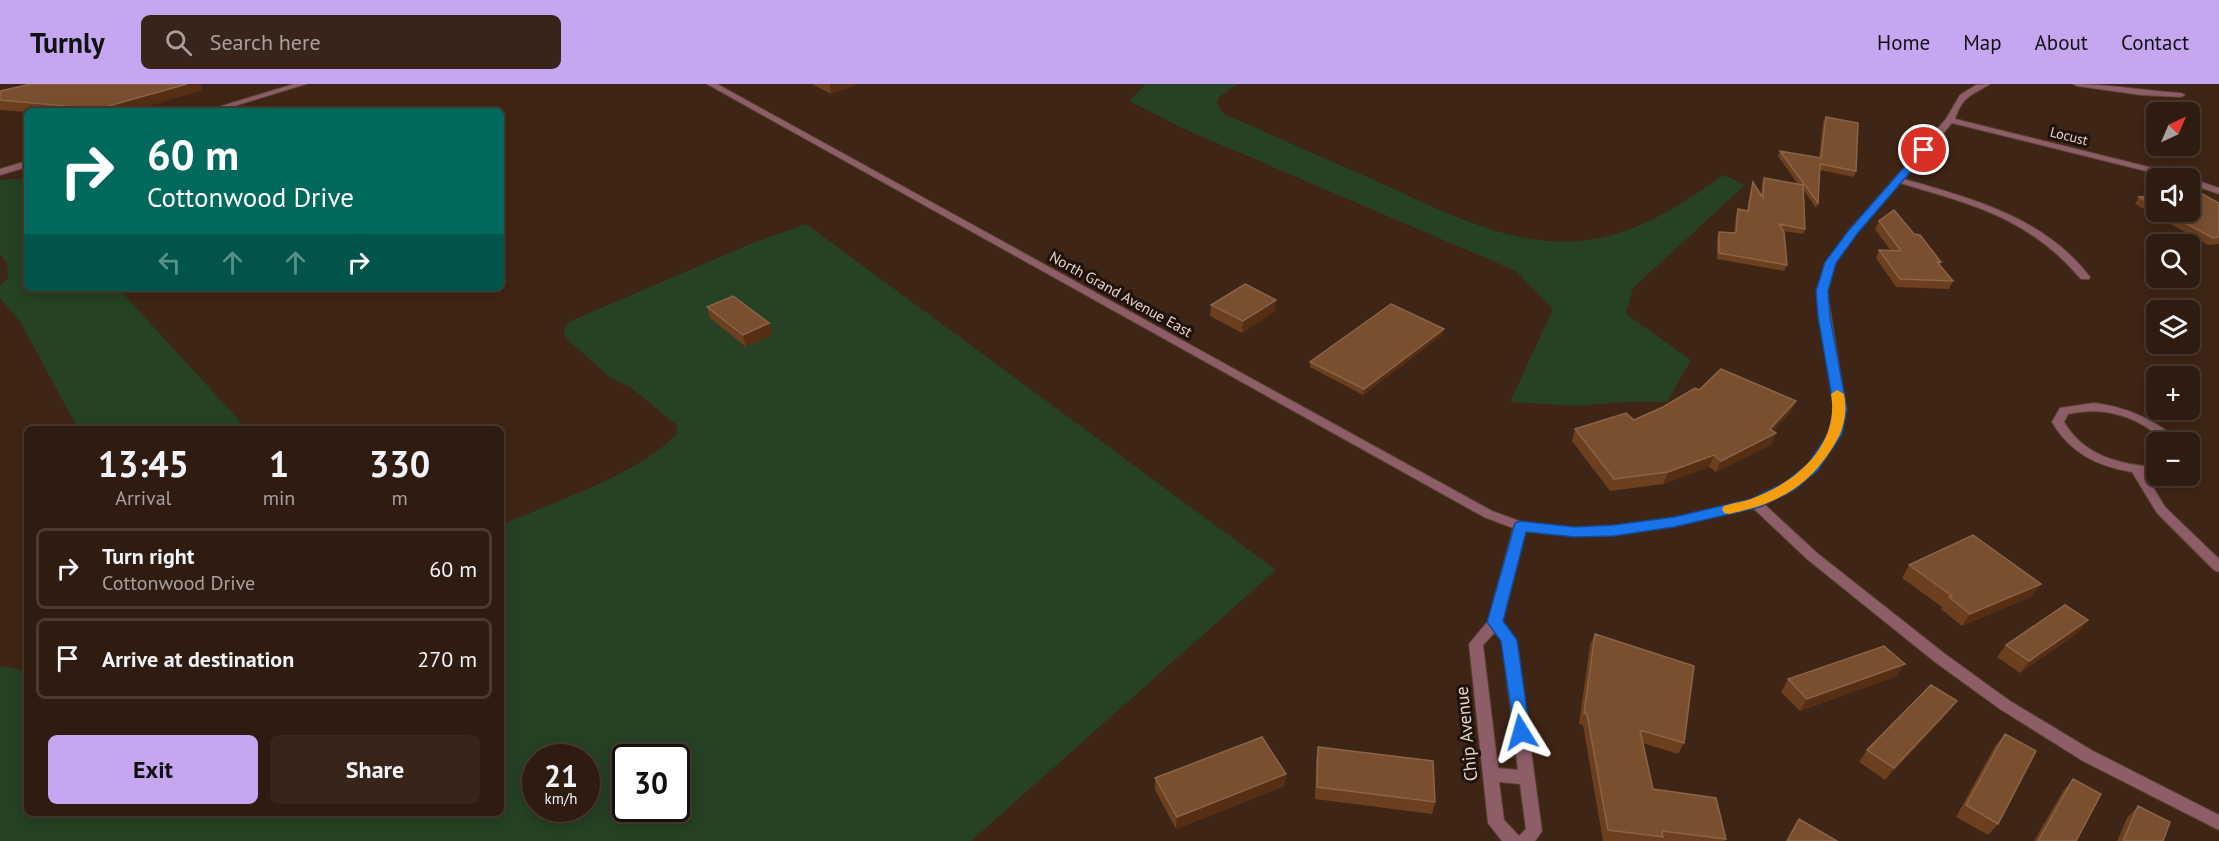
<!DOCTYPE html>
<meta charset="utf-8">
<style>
body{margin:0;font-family:"PT Sans",sans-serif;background:#372519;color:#f1f3f6;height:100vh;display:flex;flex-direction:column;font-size:22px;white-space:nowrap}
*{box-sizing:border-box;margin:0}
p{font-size:20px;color:#a7a19f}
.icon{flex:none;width:33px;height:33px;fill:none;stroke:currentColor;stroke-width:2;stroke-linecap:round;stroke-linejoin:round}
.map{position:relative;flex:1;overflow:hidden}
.details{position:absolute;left:24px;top:342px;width:480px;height:390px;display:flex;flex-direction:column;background:#2f1c10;border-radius:9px;box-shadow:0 3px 15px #0003,0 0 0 2px #4a3a30}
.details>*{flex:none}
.hud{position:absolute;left:24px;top:24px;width:480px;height:183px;border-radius:9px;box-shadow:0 3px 15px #0003,0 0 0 2px #4a3a30;background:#00695c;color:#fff;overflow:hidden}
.needle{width:39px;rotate:44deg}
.fabs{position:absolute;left:2146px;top:18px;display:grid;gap:12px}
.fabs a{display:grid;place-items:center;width:54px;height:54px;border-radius:9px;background:#2f1c10;box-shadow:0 3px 15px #0003,0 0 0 2px #4a3a30;font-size:30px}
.speed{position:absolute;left:522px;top:660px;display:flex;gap:12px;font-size:30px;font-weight:700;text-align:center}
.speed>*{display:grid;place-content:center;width:78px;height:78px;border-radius:50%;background:#2f1c10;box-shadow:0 3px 15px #0003,0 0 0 2px #4a3a30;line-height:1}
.speed small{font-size:15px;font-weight:400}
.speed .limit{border:3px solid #111;border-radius:9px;background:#fff;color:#111}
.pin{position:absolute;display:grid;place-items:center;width:51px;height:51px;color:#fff;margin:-26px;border:3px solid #fff;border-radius:50%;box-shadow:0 2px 6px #0007}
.me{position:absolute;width:66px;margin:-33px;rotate:352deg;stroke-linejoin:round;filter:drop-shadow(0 0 4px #0008)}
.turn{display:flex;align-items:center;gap:21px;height:126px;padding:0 24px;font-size:27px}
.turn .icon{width:78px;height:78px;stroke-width:2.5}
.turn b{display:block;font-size:42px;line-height:51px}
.lanes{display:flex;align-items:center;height:57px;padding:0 24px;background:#0003;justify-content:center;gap:30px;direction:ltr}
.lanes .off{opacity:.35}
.eta{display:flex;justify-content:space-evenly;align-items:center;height:102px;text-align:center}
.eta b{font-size:36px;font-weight:700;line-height:42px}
.action{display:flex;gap:12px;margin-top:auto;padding:12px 24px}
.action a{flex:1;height:69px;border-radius:9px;background:#c5a7f1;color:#111;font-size:24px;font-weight:700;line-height:69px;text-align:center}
.action a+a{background:#372519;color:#f1f3f6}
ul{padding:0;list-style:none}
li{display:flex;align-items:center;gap:18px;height:81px;margin:0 12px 9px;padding:0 12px;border:3px solid #4a3a30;border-radius:9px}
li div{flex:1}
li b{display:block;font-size:22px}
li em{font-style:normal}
header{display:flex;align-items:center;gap:36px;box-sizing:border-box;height:84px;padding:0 30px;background:#c5a7f1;color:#111}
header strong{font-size:28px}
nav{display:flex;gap:33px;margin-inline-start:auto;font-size:21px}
.search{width:420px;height:54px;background:#372519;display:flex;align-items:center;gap:15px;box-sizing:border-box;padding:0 21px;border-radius:9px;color:#a7a19f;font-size:22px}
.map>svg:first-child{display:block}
</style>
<header>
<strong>Turnly</strong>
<div class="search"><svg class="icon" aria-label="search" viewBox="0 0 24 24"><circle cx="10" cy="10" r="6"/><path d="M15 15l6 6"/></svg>Search here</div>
<nav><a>Home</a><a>Map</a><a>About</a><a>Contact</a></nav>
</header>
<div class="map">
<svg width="2219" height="757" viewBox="0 0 2219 757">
<rect width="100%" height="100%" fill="#3f2515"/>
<path fill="#264123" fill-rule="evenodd" d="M1146,0H1238L1219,13L1217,19L1224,30C1274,52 1324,74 1374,96C1446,128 1527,174 1608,152C1652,141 1687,116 1724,91L1745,101L1633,204L1626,230L1691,276L1667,318H1624L1575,322L1510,318L1553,225L1516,187L1182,44L1129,17Z
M9,95H24L27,99V204H118L247,345H78L21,239L0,214V201L8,194L7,179L0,170V96Z
M806,140L1276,486L971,757H0V582L27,587V729H501V441C554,418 636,391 676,351L677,341L630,303L612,295L569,257L564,250L565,242L573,236L750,160ZM536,674H586V724H536ZM626,674H676V724H626Z"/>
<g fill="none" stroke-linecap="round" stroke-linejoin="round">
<g stroke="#5a4132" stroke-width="2">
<path id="minor" d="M294,0H306L218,27H205Z
M707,0H717L1492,427L1522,438L1554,443H1614L1674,434L1752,416L1785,400L1809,380L1829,350L1834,325L1817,207L1826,178L1850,146L1946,35L1960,11L1976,1L1990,0C1971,12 1963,11 1955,35L2185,92L2186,94H2174L1952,39L1904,95C1973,115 2044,133 2090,193L2089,195H2081C2029,134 1974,121 1900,99L1856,150L1836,178L1827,207L1846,325L1841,350L1817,386L1793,406L1764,420L1817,469L1945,570L2010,617L2093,667L2219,731V746L2083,677L2000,625L1935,578L1807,475L1753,424C1673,443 1607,459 1525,447L1502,537L1516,556L1542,747L1535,757H1502L1488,739L1469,560L1489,536L1513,444L1484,433ZM1495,548L1502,557L1518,686L1498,684L1483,561ZM1499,698L1520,700L1526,745L1519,752L1504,736Z
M2073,0C2109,0 2145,7 2181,9L2185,11L2181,13L2141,11L2077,2Z
M27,77V83L0,91V85Z
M2189,94L2193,95L2219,104V110L2190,100Z
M2094,319C2126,323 2152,334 2177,355L2179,358C2162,358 2159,351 2146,343C2122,328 2096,324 2068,330L2064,338C2084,372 2120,381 2157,383V391L2145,390L2165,423L2219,475V488L2214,486L2157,429L2132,388C2097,382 2070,369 2052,338L2060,324Z"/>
</g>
<use href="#minor" fill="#8d5d68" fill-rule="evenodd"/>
</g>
<path fill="#6c3f1e" d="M31,0H200L203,6L131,27H27V28L0,26V7Z
M812,0H858L831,10Z
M1826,33L1856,87L1854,93L1820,86L1818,119L1816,124L1804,107L1805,145L1803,150L1784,147L1787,181L1784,187L1717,175V154L1719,148L1734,149L1736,131L1738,125L1747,127L1751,103L1753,98L1761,111L1762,99L1764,94L1798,100L1778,72L1780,67L1819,74L1823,38Z
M2157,111V128H2190L2219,119V160L2208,161L2135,120L2139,113Z
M1879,137L1914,150L1941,178L1940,182L1953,197L1949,205L1896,203L1876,174L1879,166L1891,167L1875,145Z
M1211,221L1275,227L1242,249L1210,232Z
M707,223L769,239L772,251L746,263L710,234Z
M1442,251L1363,311L1310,283V278Z
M1699,306L1796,317L1790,329L1773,347L1771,361L1716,388L1709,383L1663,400L1610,407L1572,357L1575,345L1634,336Z
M1909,481L2041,500L2032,512L1962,542L1941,525L1942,523L1902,494Z
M2079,548L2020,589L1997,573L2006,561Z
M1595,550L1684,659L1678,670L1643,659L1653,705L1726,755L1725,757H1603L1583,641L1579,640L1590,561Z
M1897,592L1800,627L1781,608L1788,595Z
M1948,629L1885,696L1859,678L1867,666Z
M2005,650L1998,740L1988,751L1956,733L1995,662Z
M1318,663L1435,718L1432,730L1315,715L1316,675Z
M1286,690L1284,702L1176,745L1155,706V694Z
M2073,695L2076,757H2034L2063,707Z
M2138,722L2163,757H2117L2127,734Z"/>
<path fill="#552e13" d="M187,0H200L203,6L131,27H99L98,25Z
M830,0H858L831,10Z
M1276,216L1275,227L1242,249L1243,237Z
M769,239L772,251L746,263L743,251Z
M1444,245L1442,251L1363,311L1364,305Z
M1796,317L1790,329L1768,353L1776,349L1771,361L1716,388L1721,377L1770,345Z
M1714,371L1709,383L1663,400L1668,388Z
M2041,500L2032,512L1962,542L1970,530Z
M2088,536L2079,548L2020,589L2029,577Z
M1905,580L1897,592L1800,627L1807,615Z
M1957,617L1948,629L1885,696L1894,684Z
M1286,690L1284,702L1176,745L1177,733Z"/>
<path fill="#794f30" stroke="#8a6448" stroke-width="1.5" d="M31,0H187L98,25L0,16V7Z
M1826,33L1858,39L1856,87L1820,80L1818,119L1780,67L1821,74Z
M1764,94L1803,101L1805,145L1779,140L1784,148L1787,181L1719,169V148L1736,149L1738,125L1748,127L1753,98L1763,114Z
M2190,106H2195L2219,119V153L2213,154L2165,128H2190Z
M2157,111V123L2139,113Z
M1894,126L1914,150L1920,151L1941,178H1937L1953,197L1900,195L1879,166L1901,167L1879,137Z
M1245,200L1276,216L1243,237L1211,221Z
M733,212L769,239L743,251L707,223Z
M1391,220L1444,245L1364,305L1310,278Z
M1721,285L1796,317L1770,345L1776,349L1721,377L1714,371L1668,388L1614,395L1575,345L1626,329L1634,336L1663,323L1695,304L1699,306Z
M1973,451L2041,500L1970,530L1949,513L1952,512L1909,481Z
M2065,521L2088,536L2029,577L2006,561Z
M1595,550L1694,582L1684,659L1640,646L1653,705L1716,714L1726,755L1662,747L1663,753L1608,746L1587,630L1584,629Z
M1884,562L1905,580L1807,615L1788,595Z
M1931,601L1957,617L1894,684L1867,666Z
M2005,650L2036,667L1998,740L1966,721Z
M1262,653L1286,690L1177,733L1155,694Z
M1318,663L1433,677L1435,718L1317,703Z
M2073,695L2101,710L2076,757H2038Z
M2138,722L2170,738L2163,757H2123Z
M1799,735L1837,757H1787Z"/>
<path fill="#1a73e8" stroke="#114b97" stroke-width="1.5" d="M1921,64L1929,66L1857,150L1836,179L1828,207L1830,233L1847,325L1842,350L1818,386L1794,406L1760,423L1674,443L1614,452L1575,453L1526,448L1503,537L1517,556L1530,648L1527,653L1521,655L1515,653L1501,557L1487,538L1515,439L1520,437L1575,443L1614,441L1674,433L1751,415L1784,399L1808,380L1828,350L1834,325L1818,233L1816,207L1825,178L1849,146Z"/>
<path fill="#f59e0b" d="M1837,306L1844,310C1848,332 1843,348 1831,366C1805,406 1774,420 1729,430L1724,429L1722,425L1724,422C1733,419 1742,418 1751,415C1796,399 1840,361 1831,310Z"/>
<g text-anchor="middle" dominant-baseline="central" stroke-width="6" stroke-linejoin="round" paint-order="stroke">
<g font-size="14" fill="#e6d4ca" stroke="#1e120b">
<text transform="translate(2069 52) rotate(14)">Locust</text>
</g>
<g font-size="15" fill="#e6d4ca" stroke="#1e120b">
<text transform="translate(1121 210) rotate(29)">North Grand Avenue East</text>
</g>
<g font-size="18" fill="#e6d4ca" stroke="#1e120b">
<text transform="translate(1466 650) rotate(-96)">Chip Avenue</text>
</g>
</g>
</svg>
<div class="fabs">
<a><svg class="needle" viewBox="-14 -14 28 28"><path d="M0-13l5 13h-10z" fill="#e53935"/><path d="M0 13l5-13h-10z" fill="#a7a19f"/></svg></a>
<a><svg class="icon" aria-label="sound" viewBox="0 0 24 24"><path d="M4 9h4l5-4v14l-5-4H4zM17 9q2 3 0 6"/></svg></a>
<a><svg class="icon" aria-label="search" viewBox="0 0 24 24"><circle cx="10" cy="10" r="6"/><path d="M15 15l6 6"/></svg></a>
<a><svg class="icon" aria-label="layers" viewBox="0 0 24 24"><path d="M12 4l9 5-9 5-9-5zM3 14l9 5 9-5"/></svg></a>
<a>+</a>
<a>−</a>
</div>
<div class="speed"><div>21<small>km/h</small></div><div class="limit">30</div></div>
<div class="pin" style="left:1924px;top:66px;background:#d93025"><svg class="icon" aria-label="arrive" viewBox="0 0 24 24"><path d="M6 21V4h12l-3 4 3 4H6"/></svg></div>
<svg class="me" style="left:1521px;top:648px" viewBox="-20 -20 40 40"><path d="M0-17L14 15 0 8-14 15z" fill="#1a73e8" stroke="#fff" stroke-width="4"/></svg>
<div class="hud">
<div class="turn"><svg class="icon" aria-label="right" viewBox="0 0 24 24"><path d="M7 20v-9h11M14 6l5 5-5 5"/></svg><div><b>60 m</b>Cottonwood Drive</div></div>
<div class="lanes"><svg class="icon off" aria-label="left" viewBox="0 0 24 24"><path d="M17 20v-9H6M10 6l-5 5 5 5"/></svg><svg class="icon off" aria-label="ahead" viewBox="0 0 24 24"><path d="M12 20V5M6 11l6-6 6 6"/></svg><svg class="icon off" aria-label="ahead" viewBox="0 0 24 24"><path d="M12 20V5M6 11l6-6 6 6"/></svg><svg class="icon" aria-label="right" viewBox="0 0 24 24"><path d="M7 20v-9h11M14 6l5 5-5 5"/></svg></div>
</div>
<section class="details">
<div class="eta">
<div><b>13:45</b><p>Arrival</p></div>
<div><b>1</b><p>min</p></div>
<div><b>330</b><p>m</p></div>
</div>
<ul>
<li><svg class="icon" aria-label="right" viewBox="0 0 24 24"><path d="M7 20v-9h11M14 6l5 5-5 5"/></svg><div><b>Turn right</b><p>Cottonwood Drive</p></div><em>60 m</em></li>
<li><svg class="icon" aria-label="arrive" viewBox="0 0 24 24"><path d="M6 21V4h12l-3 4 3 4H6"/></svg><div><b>Arrive at destination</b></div><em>270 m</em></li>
</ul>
<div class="action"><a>Exit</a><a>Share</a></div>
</section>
</div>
